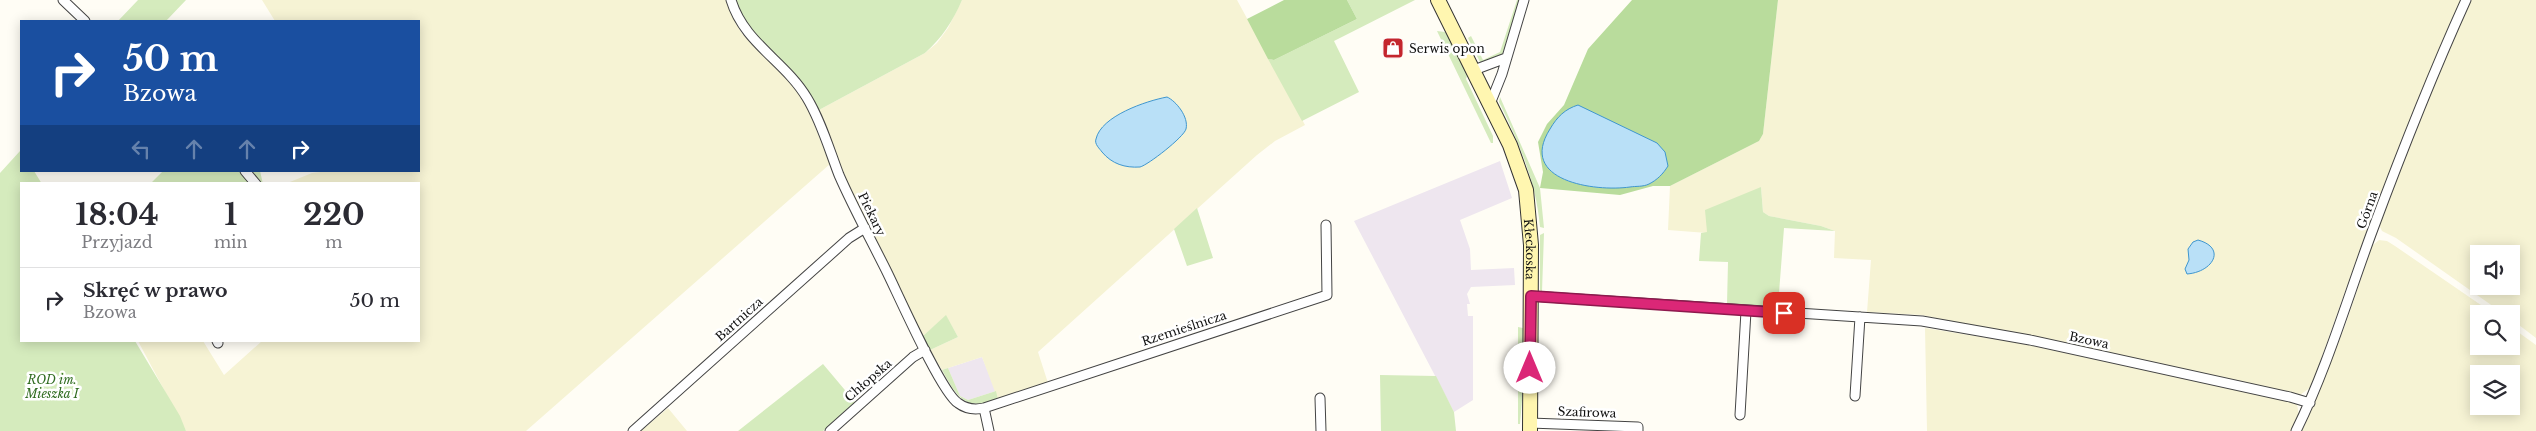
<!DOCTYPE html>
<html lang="pl">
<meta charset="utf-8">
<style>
body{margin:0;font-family:"Libre Baskerville",serif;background:#f7f7f7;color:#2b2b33;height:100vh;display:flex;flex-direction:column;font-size:19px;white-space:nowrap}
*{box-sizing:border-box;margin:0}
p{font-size:16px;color:#7c7c81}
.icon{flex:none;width:28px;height:28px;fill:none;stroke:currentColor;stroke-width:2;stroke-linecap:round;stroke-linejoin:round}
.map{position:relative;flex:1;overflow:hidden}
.sheet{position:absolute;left:20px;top:182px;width:400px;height:160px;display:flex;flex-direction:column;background:#fff;border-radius:0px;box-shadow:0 2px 12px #0003}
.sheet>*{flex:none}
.banner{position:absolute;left:20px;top:20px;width:400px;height:152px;border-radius:0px;box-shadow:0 2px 12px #0003;background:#1a4fa0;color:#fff;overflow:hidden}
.fabs{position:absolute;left:2470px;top:245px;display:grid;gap:10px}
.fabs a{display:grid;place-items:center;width:50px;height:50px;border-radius:0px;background:#fff;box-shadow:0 2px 12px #0003;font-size:25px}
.pin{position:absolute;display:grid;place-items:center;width:42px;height:42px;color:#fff;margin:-21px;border-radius:10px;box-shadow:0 2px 8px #0006}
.me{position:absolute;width:55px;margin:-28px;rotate:0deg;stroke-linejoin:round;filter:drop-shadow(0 0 4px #0008)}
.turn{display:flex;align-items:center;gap:18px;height:105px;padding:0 20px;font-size:22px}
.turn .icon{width:65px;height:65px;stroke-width:2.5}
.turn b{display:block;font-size:35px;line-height:42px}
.lanes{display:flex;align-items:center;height:48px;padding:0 20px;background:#0003;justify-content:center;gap:25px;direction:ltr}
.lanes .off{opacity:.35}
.eta{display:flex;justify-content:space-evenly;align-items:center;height:85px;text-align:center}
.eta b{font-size:30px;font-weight:700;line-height:35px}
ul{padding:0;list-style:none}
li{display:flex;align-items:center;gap:15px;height:65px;padding:0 20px;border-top:1px solid #e1e1e2}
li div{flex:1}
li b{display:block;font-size:19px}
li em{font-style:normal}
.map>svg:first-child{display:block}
</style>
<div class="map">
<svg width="2536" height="431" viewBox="0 0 2536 431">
<rect width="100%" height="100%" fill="#fffdf5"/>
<path fill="#eee6ef" d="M1500,161L1512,198L1460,220L1470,249L1471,270L1514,268L1515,285L1471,287L1467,294L1470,304H1467L1468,316H1473V400L1454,412L1354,221Z
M982,357L996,391L968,400L960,396L948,368Z"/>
<path fill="#f6f3d4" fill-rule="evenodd" d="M262,0H727L736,24L743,35L788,79L804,99L830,164L526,431H186L138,341H203L224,375L262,341H419V184H285L312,173L329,171H419V21H275Z
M962,0H1237L1305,125L1275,141L1257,155L1038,352L1048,383L998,400L982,357L942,370L930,350L958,337L946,316L923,336L844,177L817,111L925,53L937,43L948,28Z
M1778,0H2461L2416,104L2373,213L2311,387L2300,395L1922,315L1867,312L1871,260L1834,258L1835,231L1821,226L1769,216L1763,212L1761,187L1707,233L1668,230L1670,186L1759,141L1763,134Z
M2470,0H2536V338L2511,319V314H2504L2396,238L2382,231L2380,227V221L2419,119ZM2479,254H2511V286H2479Z
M2379,240L2387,241L2395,246L2494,314H2479V346H2511V327L2536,345V431H2302L2345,326L2372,246ZM2479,374H2511V406H2479Z
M1925,328L2019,343L2290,402L2297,404L2299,416L2291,431H1927Z
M668,408L687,431H641Z"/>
<path fill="#d5ebbd" d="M138,0H186L166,21H118Z
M735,0H962C953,21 942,38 925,53L817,111L747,27Z
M1347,0H1415L1334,41L1359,92L1302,121L1268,59L1274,60L1357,19Z
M1517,0H1519L1502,56L1480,62L1468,38L1471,36L1483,60L1500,52Z
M1437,31L1445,32L1454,46L1450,49L1454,56L1458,54L1467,76L1466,79L1493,136V143H1491Z
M1500,97L1540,188L1544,228L1540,227C1536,181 1519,143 1499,102Z
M20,151L21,171H34L42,184H21V341H135L180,416L186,431H0V173Z
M163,171H260L263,184H150Z
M1761,187L1763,212L1769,216L1821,226L1835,231L1784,228L1778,306L1727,304L1728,262L1699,261L1701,233L1707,232L1705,210Z
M1197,208L1213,258L1187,266L1174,229Z
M1544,233L1542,292L1540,290V235Z
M946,315L958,337L930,350L923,336Z
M1518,327L1523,328V344L1518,365Z
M823,364L855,402L823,431H738Z
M948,368L960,396L968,400L996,391L998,400C964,411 957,397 942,370Z
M1380,375L1436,376L1454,412L1456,431H1381Z
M1518,378L1523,388L1520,424H1518Z"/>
<path fill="#b9dc9c" d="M1284,0H1347L1357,19L1274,60L1268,59L1247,19Z
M1632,0H1778L1763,134L1759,141L1670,186H1653L1620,195L1540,188L1543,172L1538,142L1547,124L1564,105L1588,49Z"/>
<path fill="#b9e0f7" stroke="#3f96cf" d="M1167,97C1176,101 1189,117 1186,129C1184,137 1148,165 1140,167C1125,168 1112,164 1102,152C1100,149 1094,144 1096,139C1101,116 1146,101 1167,97Z
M1578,105L1657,143L1665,152L1668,166C1663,174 1657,180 1649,184C1643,187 1636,186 1630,187C1595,192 1517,181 1550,129C1557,117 1565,109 1578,105Z
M2198,240C2227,248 2213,272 2187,274L2185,269L2189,260L2188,249L2193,242Z"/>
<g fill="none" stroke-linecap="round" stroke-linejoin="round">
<g stroke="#444" stroke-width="11">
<path id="minor" d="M63,0L85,21
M731,0C744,43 785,61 807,98C821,121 829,149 839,175C853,207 870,238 886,270C898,294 941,392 958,403C966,409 975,410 984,408L1327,295L1326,225
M1474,70L1506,58
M1490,104L1502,74L1524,0
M245,171L256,184
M1531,296L1922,321L2030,340L2290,397L2310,403
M217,341L218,343
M1855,396L1860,317
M1320,398L1321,431
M984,408L989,431
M1740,415L1746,311
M1530,423L1638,427V431
M633,431L849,238L865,228
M830,431L913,357L925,350
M2296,431C2328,366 2348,296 2373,229C2402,151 2432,75 2466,0"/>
</g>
<g stroke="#333" stroke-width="16">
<g id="secondary">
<path id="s1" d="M1438,0L1510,145L1526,190L1531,245L1530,431"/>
</g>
</g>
<use href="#minor" stroke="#fff" stroke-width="9"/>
<use href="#secondary" stroke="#fff6b0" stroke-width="14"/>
</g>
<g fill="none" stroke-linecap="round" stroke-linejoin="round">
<g stroke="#8e194d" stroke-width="12">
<path id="route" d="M1530,368L1531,296L1784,313"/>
</g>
<use href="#route" stroke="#db2777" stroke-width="9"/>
</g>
<defs>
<g id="shop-square" transform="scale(1.125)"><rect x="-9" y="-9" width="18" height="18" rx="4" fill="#c4262e" stroke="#fff"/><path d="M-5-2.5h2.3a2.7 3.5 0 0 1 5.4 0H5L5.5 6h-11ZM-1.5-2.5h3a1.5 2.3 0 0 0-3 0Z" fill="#fff"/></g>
</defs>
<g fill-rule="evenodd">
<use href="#shop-square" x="1393" y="48"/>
</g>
<g text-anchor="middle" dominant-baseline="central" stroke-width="5" stroke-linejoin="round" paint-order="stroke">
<g font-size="12" fill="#111" stroke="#fff" text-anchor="start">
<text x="1409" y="48">Serwis opon</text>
</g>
<g font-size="12" fill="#111" stroke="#fff">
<text transform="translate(2367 210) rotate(-70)">Górna</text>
<text transform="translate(872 214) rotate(64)">Piekary</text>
<text stroke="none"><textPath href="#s1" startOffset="269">Kłeckoska</textPath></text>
<text transform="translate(739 319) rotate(-42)">Bartnicza</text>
<text transform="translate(1184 328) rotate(-18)">Rzemieślnicza</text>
<text transform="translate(2089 340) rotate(12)">Bzowa</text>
<text transform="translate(868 380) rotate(-41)">Chłopska</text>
<text transform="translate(1587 412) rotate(2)">Szafirowa</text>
</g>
<g font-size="12" font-style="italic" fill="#2f6b1f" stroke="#fff">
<text x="52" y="379">ROD im.<tspan x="52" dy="14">Mieszka I</tspan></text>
</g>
</g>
</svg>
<div class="fabs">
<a><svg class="icon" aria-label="sound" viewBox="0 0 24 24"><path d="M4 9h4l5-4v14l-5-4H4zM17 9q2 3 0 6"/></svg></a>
<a><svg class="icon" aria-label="search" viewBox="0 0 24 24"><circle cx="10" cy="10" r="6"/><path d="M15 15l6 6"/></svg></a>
<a><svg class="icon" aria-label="layers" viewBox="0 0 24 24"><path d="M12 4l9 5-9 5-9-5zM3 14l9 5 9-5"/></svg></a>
</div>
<div class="pin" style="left:1784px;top:313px;background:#d93025"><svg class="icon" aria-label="arrive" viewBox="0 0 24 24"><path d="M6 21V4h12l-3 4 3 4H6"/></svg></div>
<svg class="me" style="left:1530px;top:368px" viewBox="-20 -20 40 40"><circle r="19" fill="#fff"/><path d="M0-13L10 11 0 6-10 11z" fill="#db2777"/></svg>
<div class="banner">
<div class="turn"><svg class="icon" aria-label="right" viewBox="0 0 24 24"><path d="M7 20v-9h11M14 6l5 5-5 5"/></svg><div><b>50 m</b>Bzowa</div></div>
<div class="lanes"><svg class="icon off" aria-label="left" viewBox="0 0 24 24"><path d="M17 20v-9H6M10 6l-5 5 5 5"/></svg><svg class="icon off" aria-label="ahead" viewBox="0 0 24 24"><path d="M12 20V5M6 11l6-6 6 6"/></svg><svg class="icon off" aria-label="ahead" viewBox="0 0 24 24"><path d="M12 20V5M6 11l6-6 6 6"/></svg><svg class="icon" aria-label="right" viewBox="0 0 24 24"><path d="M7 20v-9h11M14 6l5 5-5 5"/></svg></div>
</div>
<section class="sheet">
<div class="eta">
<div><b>18:04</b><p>Przyjazd</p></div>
<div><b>1</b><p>min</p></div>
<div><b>220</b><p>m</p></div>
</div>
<ul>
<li><svg class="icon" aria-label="right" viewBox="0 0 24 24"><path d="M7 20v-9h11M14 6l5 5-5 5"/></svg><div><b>Skręć w prawo</b><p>Bzowa</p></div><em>50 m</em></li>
</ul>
</section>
</div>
